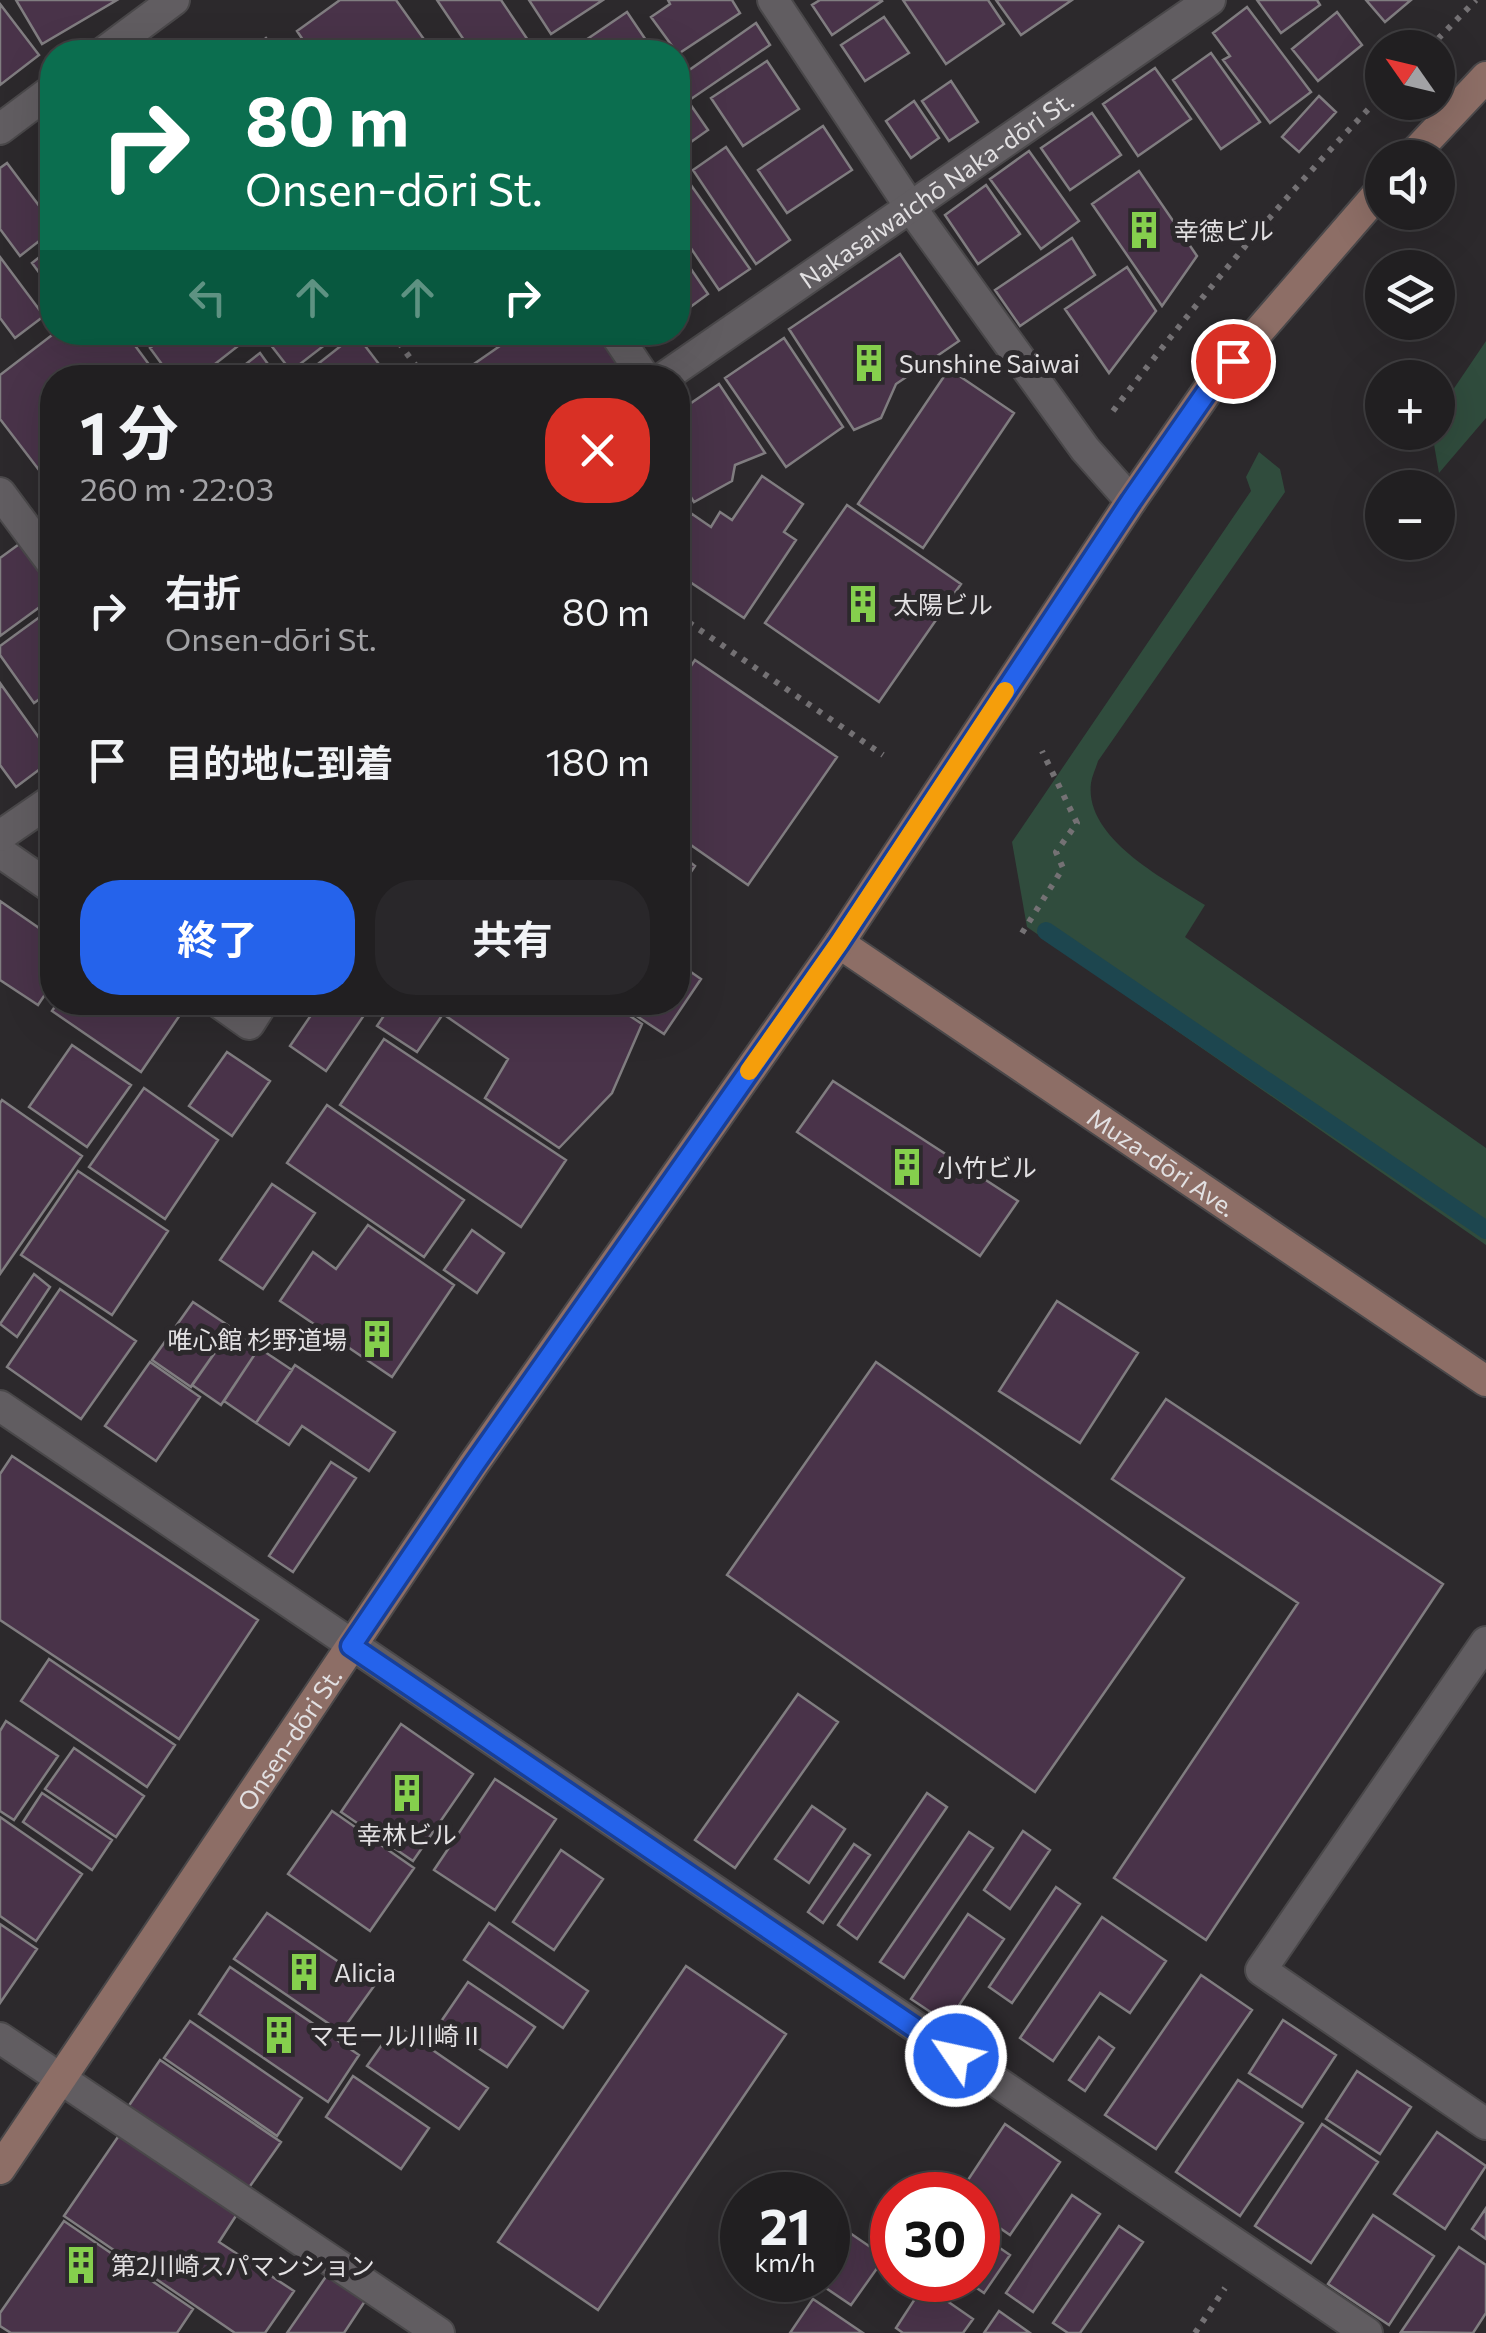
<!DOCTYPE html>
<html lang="ja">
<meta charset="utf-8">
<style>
body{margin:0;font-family:Commissioner,"Noto Sans JP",sans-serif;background:#29272a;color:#f1f3f6;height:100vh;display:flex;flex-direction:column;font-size:38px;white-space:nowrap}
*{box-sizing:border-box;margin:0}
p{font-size:32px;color:#a2a2a5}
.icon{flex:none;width:55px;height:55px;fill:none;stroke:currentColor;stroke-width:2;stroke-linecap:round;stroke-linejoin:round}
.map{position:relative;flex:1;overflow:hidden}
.sheet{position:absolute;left:40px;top:365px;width:650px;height:650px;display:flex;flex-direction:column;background:#211f21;border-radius:40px;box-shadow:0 10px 40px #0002,0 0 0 2px #3e3d3f}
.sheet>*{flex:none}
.banner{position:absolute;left:40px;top:40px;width:650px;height:305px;border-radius:40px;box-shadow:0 10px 40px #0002,0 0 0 2px #3e3d3f;background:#0b6e4f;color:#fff;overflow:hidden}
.needle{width:65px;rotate:304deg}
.fabs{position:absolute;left:1365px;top:30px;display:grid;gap:20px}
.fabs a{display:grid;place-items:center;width:90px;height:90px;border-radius:50%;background:#211f21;box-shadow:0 10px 40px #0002,0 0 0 2px #3e3d3f;font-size:50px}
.speed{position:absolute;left:720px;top:2172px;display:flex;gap:20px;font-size:50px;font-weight:700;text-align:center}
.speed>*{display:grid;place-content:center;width:130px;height:130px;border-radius:50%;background:#211f21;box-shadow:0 10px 40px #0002,0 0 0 2px #3e3d3f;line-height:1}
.speed small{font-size:25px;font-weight:400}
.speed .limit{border:15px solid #d22;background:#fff;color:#111}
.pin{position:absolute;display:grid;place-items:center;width:85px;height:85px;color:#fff;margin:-42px;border:5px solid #fff;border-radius:50%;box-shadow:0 2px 10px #0007}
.me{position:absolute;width:110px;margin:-55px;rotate:304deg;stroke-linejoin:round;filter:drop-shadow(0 0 8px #0008)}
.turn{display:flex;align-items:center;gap:35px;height:210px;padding:0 40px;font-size:45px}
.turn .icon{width:130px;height:130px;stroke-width:2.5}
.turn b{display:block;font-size:70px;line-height:85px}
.lanes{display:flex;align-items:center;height:95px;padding:0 40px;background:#0003;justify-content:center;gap:50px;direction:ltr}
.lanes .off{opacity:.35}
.round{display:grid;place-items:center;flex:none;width:105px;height:105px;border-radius:40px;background:#29272a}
.headline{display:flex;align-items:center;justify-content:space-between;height:170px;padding:0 40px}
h1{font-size:60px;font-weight:700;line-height:75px}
.cta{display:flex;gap:20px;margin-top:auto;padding:20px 40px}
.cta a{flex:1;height:115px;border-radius:40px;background:#2563eb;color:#fff;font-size:40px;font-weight:700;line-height:115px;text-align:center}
.cta a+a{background:#29272a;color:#f1f3f6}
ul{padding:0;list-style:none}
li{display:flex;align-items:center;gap:30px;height:150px;padding:0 40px}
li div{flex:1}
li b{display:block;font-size:38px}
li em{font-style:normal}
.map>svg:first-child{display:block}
</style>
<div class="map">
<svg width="1486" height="2333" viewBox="0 0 1486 2333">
<rect width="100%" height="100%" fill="#2c292c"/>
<path fill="#304c3d" d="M1486,341V418L1439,473L1432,433L1438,432V412Z
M1259,452L1280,469L1285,492L1098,761C1096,768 1092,776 1091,783C1084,839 1167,880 1205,905L1185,937L1486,1148V1245L1027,927L1012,842L1251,491L1246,477Z"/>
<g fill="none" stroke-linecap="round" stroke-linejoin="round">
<path stroke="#1d464f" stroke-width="18" d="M1046,931L1486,1230"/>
</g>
<path fill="#493349" stroke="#807d80" stroke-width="2.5" d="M16,0H117L42,44Z
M340,0H396L433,52H311L297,31Z
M437,0H501L536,52H472Z
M529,0H603L551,34Z
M668,0H732L740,13L678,54L651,17L670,4Z
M820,0H881L882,1L832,35L812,5Z
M903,0H988L1004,24L946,64Z
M996,0H1072L1021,35Z
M1257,0H1317L1320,5L1281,33Z
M1366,0H1411L1385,22Z
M0,4L39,55L0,85Z
M1247,7L1311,92L1270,123L1223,60L1230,56L1213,33Z
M627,12L654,52H582L577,46Z
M1337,12L1362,45L1318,81L1292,49Z
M884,17L909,53L865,81L841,45Z
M756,23L770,45L688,101L708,130L678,151V78Z
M266,38L277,52H249Z
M1211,53L1260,122L1221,149L1173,80Z
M767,61L799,109L743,146L711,98Z
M1155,68L1191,119L1138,156L1103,104Z
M951,81L978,122L949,141L922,101Z
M1319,96L1336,112L1299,152L1282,137Z
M914,101L939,138L911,158L886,121Z
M1092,113L1121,155L1070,190L1041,148Z
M823,126L852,170L787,213L758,170Z
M726,147L790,240L756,264L693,170Z
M1029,151L1079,221L1041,249L990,179Z
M7,163L52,223V231L20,256L0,229V168Z
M1139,171L1197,256L1162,306L1092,204Z
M686,178L750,269L719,290L678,229V184Z
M986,185L1020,234L978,264L945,215Z
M1072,238L1095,275L1020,326L995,290Z
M52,247V290L32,263Z
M678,250L708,294L678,316Z
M900,254L959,341L896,384L881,418L854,430L789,329Z
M0,257L44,316L15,338L0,318Z
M1127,267L1156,311L1109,373L1065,309Z
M56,332H125L159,378H52V460L39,470L0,419V375Z
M170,332H256L197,378H172L150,348Z
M286,332H339V334L291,371L270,344Z
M520,332H597L621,367L606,378H459L458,375Z
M356,334L385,372L378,378H300Z
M784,338L843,427L786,467L725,378Z
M260,353L278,378H228Z
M949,369L1014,413L923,548L858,504Z
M719,384L765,453L735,465L732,481L694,502L678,477V412Z
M762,476L803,504L784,532L796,540L744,618L678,574V522L684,526L692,514L711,527L720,512L732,520Z
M847,505L961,584L879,702L765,623Z
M22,542L52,584V598L0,636V558Z
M52,608V690L34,703L0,655V646Z
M695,660L837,757L748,885L678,836V685Z
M0,683L52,756V760L16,787L0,765Z
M678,853L695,866L678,891Z
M0,901L52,937V984L38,1005L0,980Z
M678,963L701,979L664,1034L620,1005L678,1002Z
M58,1002H168L182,1012L141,1072L52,1011Z
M320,1002H373L326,1071L290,1046Z
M393,1002H609L642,1024L612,1093L559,1148L485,1098L508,1059L443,1014L417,1052L377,1026Z
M384,1039L566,1160L521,1227L340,1105Z
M72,1045L131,1085L87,1147L29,1107Z
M227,1052L270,1081L232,1136L189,1106Z
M833,1081L1018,1201L980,1256L797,1132Z
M144,1088L218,1140L165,1219L89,1167Z
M2,1100L82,1156L0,1274V1103Z
M327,1105L464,1200L424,1257L287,1163Z
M78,1171L168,1231L112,1315L21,1255Z
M272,1184L315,1213L263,1289L220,1260Z
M368,1225L454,1285L392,1377L280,1301L313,1252L336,1269Z
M472,1230L504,1253L477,1293L444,1270Z
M34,1274L50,1287L17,1337L0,1324Z
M60,1289L136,1341L81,1419L7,1367Z
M1057,1301L1138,1353L1080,1443L999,1391Z
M193,1302L232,1328L191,1387L152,1360Z
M232,1328L259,1348L221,1405L192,1385Z
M259,1348L292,1370L256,1423L224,1401Z
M150,1362L200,1397L156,1461L105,1426Z
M876,1362L1184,1578L1035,1792L727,1575Z
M295,1365L395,1432L369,1471L302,1426L289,1445L256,1423Z
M1166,1399L1443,1584L1206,1940L1114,1878L1298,1603L1112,1479Z
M12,1456L258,1620L179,1739L0,1620V1474Z
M331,1462L356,1478L293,1572L269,1556Z
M49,1659L175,1745L147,1787L21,1701Z
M798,1694L838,1722L735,1868L695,1840Z
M6,1721L58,1756L14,1820L0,1811V1731Z
M401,1724L473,1774L413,1861L341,1812Z
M74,1748L144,1796L116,1837L45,1789Z
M495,1779L556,1819L495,1910L434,1870Z
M42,1793L112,1840L92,1870L23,1822Z
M927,1793L947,1807L857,1939L838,1925Z
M812,1806L845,1829L809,1883L775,1859Z
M332,1811L414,1868L370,1931L288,1874Z
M0,1817L82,1874L36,1941L0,1916Z
M1023,1831L1050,1850L1010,1909L984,1890Z
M969,1832L993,1848L904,1978L880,1962Z
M854,1844L870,1855L823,1923L808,1912Z
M561,1850L603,1879L554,1950L513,1922Z
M1056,1887L1080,1904L1012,2003L989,1987Z
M267,1913L374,1986L341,2032L234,1959Z
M968,1914L1004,1939L947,2023L911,1999Z
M1102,1917L1166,1961L1130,2013L1100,1993L1053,2061L1020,2038Z
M489,1923L588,1991L563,2028L464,1960Z
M0,1924L37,1949L0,2003Z
M686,1966L786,2034L598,2310L498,2242Z
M230,1967L359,2055L328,2102L199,2014Z
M1201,1975L1252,2010L1156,2149L1105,2115Z
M468,1982L535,2027L507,2067L440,2023Z
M1283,2020L1336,2055L1302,2107L1249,2073Z
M190,2021L302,2098L277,2136L164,2058Z
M396,2025L488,2088L459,2129L367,2066Z
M1099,2037L1114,2048L1085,2091L1069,2080Z
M160,2060L281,2142L248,2189L128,2107Z
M1357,2071L1411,2107L1380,2154L1326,2119Z
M353,2076L429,2128L401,2169L326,2117Z
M1238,2080L1303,2123L1240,2216L1176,2172Z
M1005,2124L1060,2162L1010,2235L978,2213V2195H958Z
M1322,2124L1378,2162L1311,2263L1255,2226Z
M122,2131L239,2211L219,2242L294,2291L265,2333H235L64,2216Z
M1437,2132L1486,2166L1445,2229L1394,2194Z
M1072,2195L1100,2214L1033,2312L1006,2293Z
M1486,2208V2239L1472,2229Z
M1373,2215L1434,2256L1389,2325L1328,2284Z
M64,2221L193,2309L177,2333H11L0,2326V2313Z
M1119,2226L1143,2242L1080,2333H1068L1053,2323Z
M847,2231L885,2257L851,2305L814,2280H828V2258Z
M978,2233L1010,2255L984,2293L965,2280H978Z
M1459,2247L1486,2265V2313L1473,2333L1401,2332Z
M327,2275L365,2301L344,2333H287Z
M924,2285L973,2319L963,2333H903L896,2328Z
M813,2299L863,2333H790Z
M999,2311L1030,2333H984Z"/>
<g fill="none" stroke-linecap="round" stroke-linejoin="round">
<g stroke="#4a484a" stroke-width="34">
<path id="lane" d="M614,332L645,378
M0,852L52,888
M218,1002L249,1024L263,1002
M0,2038L439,2333"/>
</g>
<g stroke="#4a484a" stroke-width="34">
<g id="street">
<path d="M773,0L911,208L1085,449L1131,501"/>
<path d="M104,52L174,0"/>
<path d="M0,129L52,90"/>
<path id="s1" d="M663,378L1210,0"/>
<path d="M0,493L52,563"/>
<path d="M0,836L52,800"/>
<path d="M0,1406L1367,2333"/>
<path d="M1486,1642L1261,1970L1486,2124"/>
</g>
</g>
<g stroke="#4a484a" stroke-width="34">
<g id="secondary">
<path d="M1410,158L1486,77"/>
<path id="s2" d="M839,943L1486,1381"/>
<path id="s3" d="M0,2169L473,1465L839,943L1131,501L1208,390L1382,189"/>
</g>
</g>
<path stroke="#747174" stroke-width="6" stroke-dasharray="5 8" stroke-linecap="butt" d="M1429,48L1476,0
M391,332L425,378
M1113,411C1198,300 1285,195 1382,95
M678,615L883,755
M1022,933L1063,868L1056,852L1077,823L1042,751
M1195,2333L1225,2288"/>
<use href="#lane" stroke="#615d61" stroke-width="30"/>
<use href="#street" stroke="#615d61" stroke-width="30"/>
<use href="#secondary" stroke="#8d6e66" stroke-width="30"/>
</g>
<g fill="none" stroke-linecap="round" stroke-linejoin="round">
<g stroke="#184099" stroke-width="25">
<path id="route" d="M956,2056L351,1646L473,1466L839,943L1131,501L1208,390L1233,361"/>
</g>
<use href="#route" stroke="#2563eb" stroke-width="18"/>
<path stroke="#f59e0b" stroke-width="18" d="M749,1071L839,943L1005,691"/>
</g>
<defs>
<g id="building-bare" transform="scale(3)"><path d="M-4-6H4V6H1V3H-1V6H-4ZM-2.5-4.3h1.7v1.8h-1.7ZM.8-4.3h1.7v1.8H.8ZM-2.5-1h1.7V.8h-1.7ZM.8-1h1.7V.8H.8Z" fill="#85cf4d" stroke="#2c292c" stroke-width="2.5" paint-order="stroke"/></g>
</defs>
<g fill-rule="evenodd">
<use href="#building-bare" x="1144" y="230"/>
<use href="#building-bare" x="869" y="363"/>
<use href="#building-bare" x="863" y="604"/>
<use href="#building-bare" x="907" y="1167"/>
<use href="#building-bare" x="377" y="1339"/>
<use href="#building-bare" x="407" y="1793"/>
<use href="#building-bare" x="304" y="1972"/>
<use href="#building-bare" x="279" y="2035"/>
<use href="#building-bare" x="81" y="2265"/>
</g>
<g text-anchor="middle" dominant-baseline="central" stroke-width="10" stroke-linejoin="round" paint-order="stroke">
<g font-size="25" fill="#e2e0e2" stroke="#2c292c">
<text stroke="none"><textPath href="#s1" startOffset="332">Nakasaiwaichō Naka-dōri St.</textPath></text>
<text stroke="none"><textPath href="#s2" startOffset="390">Muza-dōri Ave.</textPath></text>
<text stroke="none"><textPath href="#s3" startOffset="518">Onsen-dōri St.</textPath></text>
</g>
<g font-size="25" fill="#e2e0e2" stroke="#2c292c" text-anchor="start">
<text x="1174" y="230">幸徳ビル</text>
<text x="899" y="363">Sunshine Saiwai</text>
<text x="893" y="604">太陽ビル</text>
<text x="937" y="1167">小竹ビル</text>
<text x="347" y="1339" text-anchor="end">唯心館 杉野道場</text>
<text x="407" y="1834" text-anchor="middle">幸林ビル</text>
<text x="334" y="1972">Alicia</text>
<text x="309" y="2035">マモール川崎Ⅱ</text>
<text x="111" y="2265">第2川崎スパマンション</text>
</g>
</g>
</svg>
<div class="fabs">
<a><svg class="needle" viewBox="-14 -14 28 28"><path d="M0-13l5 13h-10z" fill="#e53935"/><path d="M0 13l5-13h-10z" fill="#a2a2a5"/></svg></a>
<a><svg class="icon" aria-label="sound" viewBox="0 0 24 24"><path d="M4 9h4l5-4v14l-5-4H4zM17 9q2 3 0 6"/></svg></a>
<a><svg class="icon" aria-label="layers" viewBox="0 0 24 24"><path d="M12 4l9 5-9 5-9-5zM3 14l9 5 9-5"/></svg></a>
<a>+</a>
<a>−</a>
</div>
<div class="speed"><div>21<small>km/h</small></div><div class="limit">30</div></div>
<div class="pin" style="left:1233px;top:361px;background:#d93025"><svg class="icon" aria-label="arrive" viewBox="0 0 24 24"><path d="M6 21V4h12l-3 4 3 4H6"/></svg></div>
<svg class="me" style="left:956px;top:2056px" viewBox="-20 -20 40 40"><circle r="17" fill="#2563eb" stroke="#fff" stroke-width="3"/><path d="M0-11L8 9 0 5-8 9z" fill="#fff"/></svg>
<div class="banner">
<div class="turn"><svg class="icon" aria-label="right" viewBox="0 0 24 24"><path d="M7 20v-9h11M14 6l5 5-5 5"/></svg><div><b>80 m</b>Onsen-dōri St.</div></div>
<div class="lanes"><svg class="icon off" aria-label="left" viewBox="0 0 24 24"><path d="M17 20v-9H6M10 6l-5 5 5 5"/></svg><svg class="icon off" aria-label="ahead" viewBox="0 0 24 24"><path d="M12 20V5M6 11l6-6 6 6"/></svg><svg class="icon off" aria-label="ahead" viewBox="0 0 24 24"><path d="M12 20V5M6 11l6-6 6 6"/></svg><svg class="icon" aria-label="right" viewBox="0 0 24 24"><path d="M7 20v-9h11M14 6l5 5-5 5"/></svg></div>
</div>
<section class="sheet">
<div class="headline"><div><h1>1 分</h1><p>260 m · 22:03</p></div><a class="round" style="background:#d93025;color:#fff"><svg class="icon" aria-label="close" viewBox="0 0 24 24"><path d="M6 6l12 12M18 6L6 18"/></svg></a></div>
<ul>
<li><svg class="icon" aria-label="right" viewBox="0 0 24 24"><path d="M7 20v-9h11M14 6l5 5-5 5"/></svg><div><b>右折</b><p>Onsen-dōri St.</p></div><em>80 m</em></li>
<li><svg class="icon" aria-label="arrive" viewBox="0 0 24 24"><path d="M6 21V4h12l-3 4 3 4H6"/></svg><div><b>目的地に到着</b></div><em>180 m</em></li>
</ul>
<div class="cta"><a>終了</a><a>共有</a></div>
</section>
</div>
